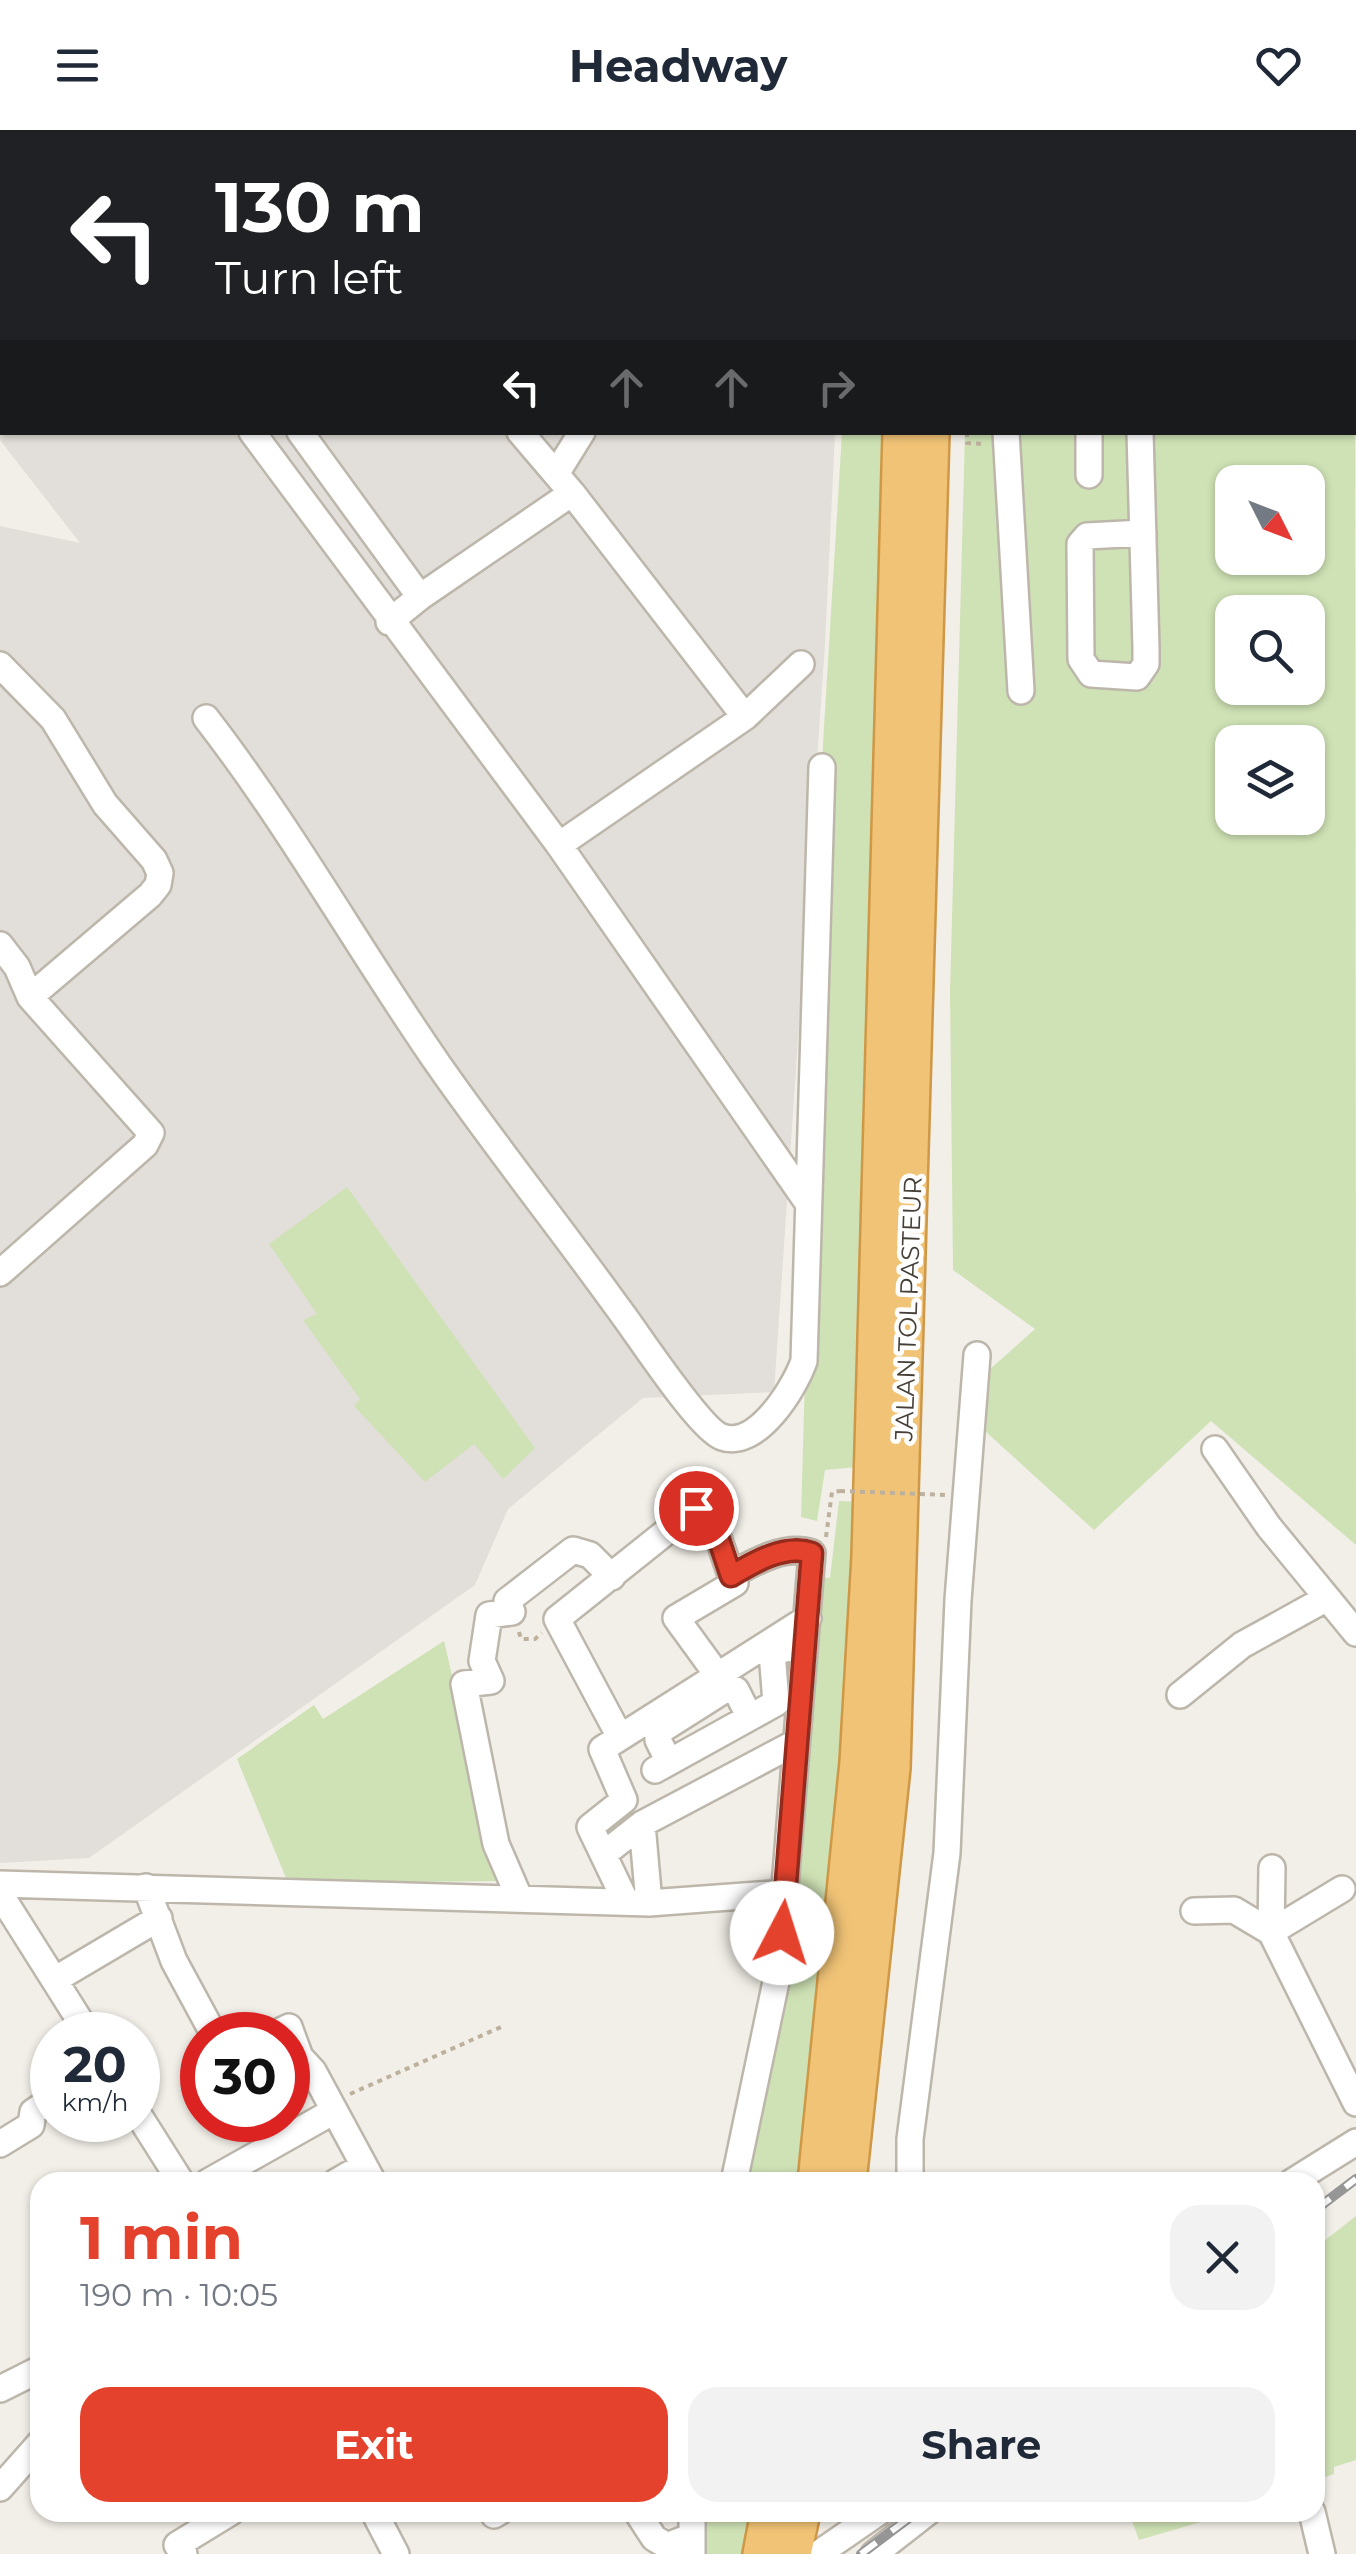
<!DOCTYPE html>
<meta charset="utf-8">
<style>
body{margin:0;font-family:Montserrat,sans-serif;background:#f2f2f3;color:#1f2937;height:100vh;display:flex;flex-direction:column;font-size:38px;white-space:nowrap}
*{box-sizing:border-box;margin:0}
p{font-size:32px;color:#747a83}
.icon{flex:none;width:55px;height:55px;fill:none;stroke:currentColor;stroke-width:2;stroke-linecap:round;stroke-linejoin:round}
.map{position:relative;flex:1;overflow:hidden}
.side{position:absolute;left:30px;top:2042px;width:1295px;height:350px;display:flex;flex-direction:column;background:#fff;border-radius:30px;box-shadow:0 2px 8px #0004}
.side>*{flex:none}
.banner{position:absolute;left:0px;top:0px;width:1358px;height:305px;box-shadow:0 2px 8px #0004;background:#202124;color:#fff;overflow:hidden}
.needle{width:65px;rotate:132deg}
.buttons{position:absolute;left:1215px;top:335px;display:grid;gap:20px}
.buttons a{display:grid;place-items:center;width:110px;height:110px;border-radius:20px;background:#fff;box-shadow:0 2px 8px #0004;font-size:50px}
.speed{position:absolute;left:30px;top:1882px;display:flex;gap:20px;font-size:50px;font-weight:700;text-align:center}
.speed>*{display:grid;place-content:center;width:130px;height:130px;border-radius:50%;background:#fff;box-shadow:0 2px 8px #0004;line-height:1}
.speed small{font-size:25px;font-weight:400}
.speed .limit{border:15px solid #d22;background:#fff;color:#111}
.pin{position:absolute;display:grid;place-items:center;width:85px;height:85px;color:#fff;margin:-42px;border:5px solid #fff;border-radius:50%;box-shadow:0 2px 10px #0007}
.me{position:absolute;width:110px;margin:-55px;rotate:5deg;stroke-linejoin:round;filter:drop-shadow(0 0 8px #0008)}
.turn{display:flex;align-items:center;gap:35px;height:210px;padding:0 50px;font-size:45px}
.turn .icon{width:130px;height:130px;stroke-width:2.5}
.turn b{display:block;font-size:70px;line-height:85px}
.lanes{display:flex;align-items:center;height:95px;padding:0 50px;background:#0003;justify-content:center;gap:50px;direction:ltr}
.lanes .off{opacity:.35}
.round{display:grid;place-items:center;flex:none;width:105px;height:105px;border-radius:30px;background:#f2f2f3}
.headline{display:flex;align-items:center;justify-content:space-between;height:170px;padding:0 50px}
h1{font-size:60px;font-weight:700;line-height:75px;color:#e5422d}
.action{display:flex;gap:20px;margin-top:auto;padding:20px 50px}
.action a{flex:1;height:115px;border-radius:30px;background:#e5422d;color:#fff;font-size:40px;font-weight:700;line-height:115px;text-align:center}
.action a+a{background:#f2f2f3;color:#1f2937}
header{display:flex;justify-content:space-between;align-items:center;height:130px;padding:0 50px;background:#fff;font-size:45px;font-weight:700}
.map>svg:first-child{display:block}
</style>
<header><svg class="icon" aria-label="menu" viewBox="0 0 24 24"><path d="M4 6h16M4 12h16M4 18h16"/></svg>Headway<svg class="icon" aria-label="heart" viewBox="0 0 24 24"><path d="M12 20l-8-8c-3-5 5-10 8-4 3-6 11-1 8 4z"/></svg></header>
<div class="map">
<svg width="1356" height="2424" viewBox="0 0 1356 2424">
<rect width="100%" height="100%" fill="#f2efe8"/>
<path fill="#e2ded9" d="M0,0L210,2H2V302L835,303L825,514L774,1262L643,1268L508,1379L475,1455L89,1728L0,1733V396L80,413L0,310Z"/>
<path fill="#cfe2b5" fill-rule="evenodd" d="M1355,85L1356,1415L1211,1291L1094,1400L986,1302L989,1240L1035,1199L953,1140L950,862L965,303L1355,302ZM1232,352H1308V428H1232ZM1232,482H1308V558H1232ZM1232,612H1308V688H1232Z
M842,303H885L858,1337L825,1340L817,1391L801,1387L823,613Z
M347,1057L535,1318L503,1349L474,1314L425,1352L354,1276L360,1269L303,1190L317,1184L269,1114Z
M839,1371L861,1372L828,1828L798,2052H745L818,1447L830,1448Z
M444,1511L492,1717L508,1751L288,1753L237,1629L314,1575L323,1589Z
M1356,2086V2330L1334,2337V2344L1315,2351V2118Z
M696,2383H751L745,2424H697Z
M1129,2383V2382L1256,2383L1219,2392L1204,2391L1139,2410Z"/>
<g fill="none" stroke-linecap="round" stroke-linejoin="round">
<g stroke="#bdb6ab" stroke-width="30">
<path id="minor" d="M720,0L722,2
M1190,2L1192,0
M0,92L2,93
M0,124L2,123
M252,302L559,715L745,587L801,534
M300,302L420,467L389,492
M520,302L572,363L745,587
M1006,302L1021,561
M1140,302L1146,518V534L1137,547L1091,544L1081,529L1080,414L1087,406L1143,403
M556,344L582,302
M1089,345V302
M420,467L572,363
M0,535L53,589L105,674L154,730L160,743L158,755L150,765L30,867
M206,588C291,698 359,820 438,934C496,1017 559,1096 618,1178C636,1201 699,1299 722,1307C757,1320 795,1257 804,1231L822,637
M559,715L808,1073
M0,815L17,837L30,867L151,1003L145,1015L0,1143
M1215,1319L1269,1397L1356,1503
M716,1543L676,1488L735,1453L731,1445
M1180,1565L1242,1515L1327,1468
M620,1607L557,1489L696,1378L719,1410L731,1445C754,1432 785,1414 812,1423L778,1842L734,2052
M669,1632L658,1610V1602L729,1557L736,1560L749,1586
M655,1640L776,1573L772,1522L794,1517
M642,1694L649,1773
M604,1724L642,1694L795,1613
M1272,1738L1271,1802L1356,1973
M0,1754L649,1773L785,1763
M146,1757L174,1831L214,1905
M0,1764L89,1905
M519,1767L496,1714L464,1554L491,1551L482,1531L489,1485L512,1482L507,1471L573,1420L590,1425L612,1447
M626,1772L590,1697L624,1670L602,1619L808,1488
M1194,1781L1234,1780L1271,1802L1342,1759
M56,1849L159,1788
M272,1905L289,1897L300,1927L313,1941L373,2052
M138,1984L181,2052
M261,1990L275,2011
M0,2014L31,1995L33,1982L52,1969
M208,2052L334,1981
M336,2052L362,2037
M910,2052V2009L947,1723L958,1470L977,1225
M1292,2052L1356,2012
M0,2259L40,2239
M0,2358L40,2313
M374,2382L396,2424
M637,2382L654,2408L667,2416L690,2407
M692,2382V2424
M1312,2382L1322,2424
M494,2385L499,2382
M184,2424L177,2415L231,2382
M818,2424L879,2382
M874,2424L928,2382"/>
</g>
<g stroke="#ce9846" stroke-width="40">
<path id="highway" d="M897,0V2
M944,2V0
M816,2052L858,1632L870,1426L901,302
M848,2052L892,1638L931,302
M761,2424L769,2382
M793,2424L802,2382"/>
</g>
<path stroke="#bdb19e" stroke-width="4" stroke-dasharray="5 5" stroke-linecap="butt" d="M967,302V313L986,314
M826,1407L832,1362L840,1361
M519,1502L521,1509H535L542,1503
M350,1964L501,1897"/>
<use href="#minor" stroke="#fff" stroke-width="25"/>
<use href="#highway" stroke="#f0c376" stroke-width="35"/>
<g stroke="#969696" stroke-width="10">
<path id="rail" d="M1315,2080L1356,2049
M861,2424L917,2382"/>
</g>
<use href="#rail" stroke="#fff" stroke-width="6" stroke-dasharray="19" stroke-linecap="butt"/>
<path stroke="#bdb19e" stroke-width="4" stroke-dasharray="5 5" stroke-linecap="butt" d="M840,1361L947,1365"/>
</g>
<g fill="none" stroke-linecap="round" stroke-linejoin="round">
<g stroke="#952b1d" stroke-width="25">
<path id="route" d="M696,1378L719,1410L731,1446C754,1432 785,1414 812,1423L782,1803"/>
</g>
<use href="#route" stroke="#e5422d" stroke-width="18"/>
</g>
<g text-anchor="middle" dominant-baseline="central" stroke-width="9" stroke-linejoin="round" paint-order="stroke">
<g font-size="25" fill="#453f37" stroke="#fff">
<text transform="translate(908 1179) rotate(-88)">JALAN TOL PASTEUR</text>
</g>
</g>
</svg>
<div class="buttons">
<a><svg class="needle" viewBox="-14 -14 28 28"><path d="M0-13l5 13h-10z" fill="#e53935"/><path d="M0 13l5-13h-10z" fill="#747a83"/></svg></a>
<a><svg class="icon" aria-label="search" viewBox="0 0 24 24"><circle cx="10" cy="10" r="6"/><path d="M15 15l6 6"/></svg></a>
<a><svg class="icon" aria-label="layers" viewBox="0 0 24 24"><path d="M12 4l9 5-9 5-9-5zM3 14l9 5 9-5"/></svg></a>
</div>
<div class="speed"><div>20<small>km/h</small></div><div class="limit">30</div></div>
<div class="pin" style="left:696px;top:1378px;background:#d93025"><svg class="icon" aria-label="arrive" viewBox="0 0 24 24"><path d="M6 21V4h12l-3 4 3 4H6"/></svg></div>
<svg class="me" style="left:782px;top:1803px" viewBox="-20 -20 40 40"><circle r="19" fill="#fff"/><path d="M0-13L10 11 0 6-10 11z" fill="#e5422d"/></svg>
<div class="banner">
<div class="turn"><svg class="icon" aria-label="left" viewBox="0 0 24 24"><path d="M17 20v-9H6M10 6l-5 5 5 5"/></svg><div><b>130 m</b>Turn left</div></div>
<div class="lanes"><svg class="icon" aria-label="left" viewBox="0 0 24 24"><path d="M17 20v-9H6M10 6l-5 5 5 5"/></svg><svg class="icon off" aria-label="ahead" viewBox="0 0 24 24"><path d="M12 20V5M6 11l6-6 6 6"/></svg><svg class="icon off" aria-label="ahead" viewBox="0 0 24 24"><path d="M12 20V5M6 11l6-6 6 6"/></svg><svg class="icon off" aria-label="right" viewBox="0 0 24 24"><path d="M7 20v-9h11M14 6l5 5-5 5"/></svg></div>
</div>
<section class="side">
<div class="headline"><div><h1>1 min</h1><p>190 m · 10:05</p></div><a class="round"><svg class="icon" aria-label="close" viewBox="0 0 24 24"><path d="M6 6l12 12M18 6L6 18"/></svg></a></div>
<div class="action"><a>Exit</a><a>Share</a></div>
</section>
</div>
